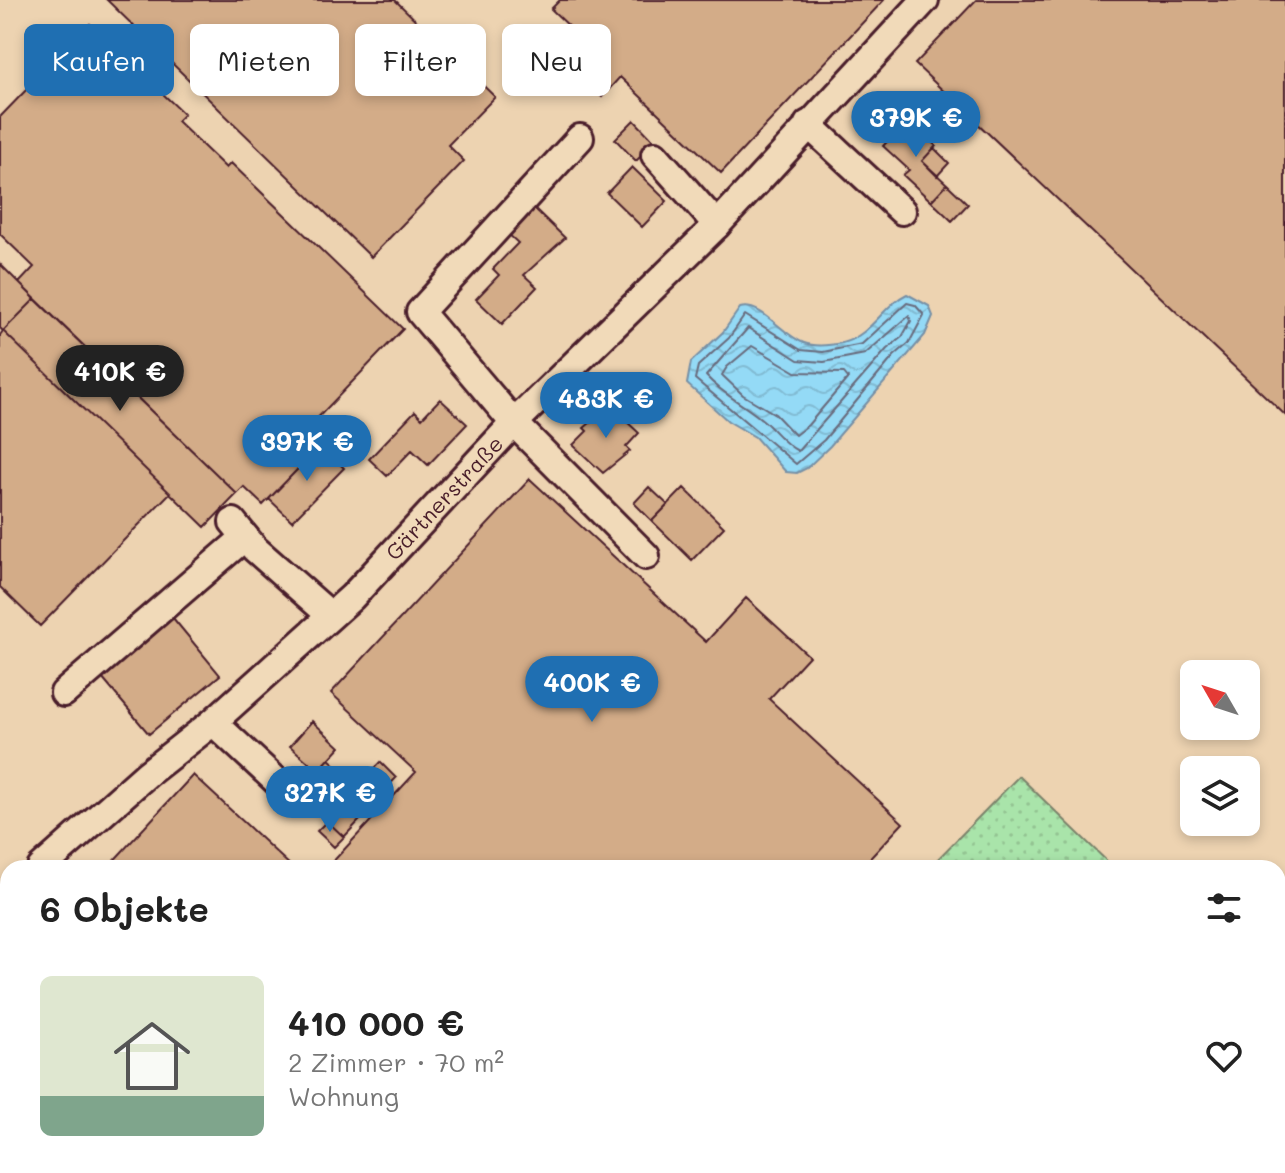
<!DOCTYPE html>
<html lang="de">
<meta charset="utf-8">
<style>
:root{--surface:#fff;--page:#f2f2f2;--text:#222;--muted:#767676;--line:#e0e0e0;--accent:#1f6fb2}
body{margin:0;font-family:Mali,sans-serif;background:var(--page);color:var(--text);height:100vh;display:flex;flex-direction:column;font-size:30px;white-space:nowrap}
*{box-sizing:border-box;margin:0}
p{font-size:26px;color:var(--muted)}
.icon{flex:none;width:44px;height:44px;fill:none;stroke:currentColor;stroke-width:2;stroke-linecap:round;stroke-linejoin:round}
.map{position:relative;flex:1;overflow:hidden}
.details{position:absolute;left:0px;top:860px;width:1286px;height:314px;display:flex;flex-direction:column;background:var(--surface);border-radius:24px 24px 0 0;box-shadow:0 4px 12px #0003}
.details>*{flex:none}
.top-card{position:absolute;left:24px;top:24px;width:800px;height:72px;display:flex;gap:16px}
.needle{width:52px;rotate:309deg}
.fabs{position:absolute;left:1180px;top:660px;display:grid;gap:16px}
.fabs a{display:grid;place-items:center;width:80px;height:80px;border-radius:12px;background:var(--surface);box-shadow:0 4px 12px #0003;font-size:40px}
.price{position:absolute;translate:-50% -68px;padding:0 18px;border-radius:28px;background:var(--accent);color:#fff;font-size:26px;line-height:52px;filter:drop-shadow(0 2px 4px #0008)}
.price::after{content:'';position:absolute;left:50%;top:48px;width:24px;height:18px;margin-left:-12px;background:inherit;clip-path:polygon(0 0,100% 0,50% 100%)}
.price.active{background:#222;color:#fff}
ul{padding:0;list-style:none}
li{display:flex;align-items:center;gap:24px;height:200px;padding:0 40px}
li+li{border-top:2px solid var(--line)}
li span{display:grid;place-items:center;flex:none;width:224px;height:160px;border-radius:12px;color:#555}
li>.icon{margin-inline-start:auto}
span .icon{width:96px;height:96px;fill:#fffc;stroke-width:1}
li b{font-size:34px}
h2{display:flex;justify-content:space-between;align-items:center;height:96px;padding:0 40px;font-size:34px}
.tag{padding:0 28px;border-radius:12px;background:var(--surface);box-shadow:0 4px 12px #0003;font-size:28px;line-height:72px}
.tag.active{background:var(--accent);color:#fff}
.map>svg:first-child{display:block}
</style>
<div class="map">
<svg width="1285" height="1173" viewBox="0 0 1285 1173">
<defs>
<pattern id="grass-dots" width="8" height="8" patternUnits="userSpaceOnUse" patternTransform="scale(2)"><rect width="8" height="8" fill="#a9e4aa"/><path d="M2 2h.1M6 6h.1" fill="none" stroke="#93c392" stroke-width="1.8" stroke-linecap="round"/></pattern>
<pattern id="water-waves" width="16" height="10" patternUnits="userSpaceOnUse" patternTransform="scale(2)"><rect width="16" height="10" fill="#94daf6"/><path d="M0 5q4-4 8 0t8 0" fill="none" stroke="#81bbd3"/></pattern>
</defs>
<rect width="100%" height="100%" fill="#edd3b1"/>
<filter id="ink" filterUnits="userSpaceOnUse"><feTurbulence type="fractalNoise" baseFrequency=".0125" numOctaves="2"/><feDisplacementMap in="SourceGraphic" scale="16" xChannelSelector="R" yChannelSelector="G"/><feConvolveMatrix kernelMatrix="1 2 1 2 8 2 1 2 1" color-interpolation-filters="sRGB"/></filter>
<g filter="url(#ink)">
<!-- grass -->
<path fill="url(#grass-dots)" stroke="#7a826a" stroke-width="2" d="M1019 776 1114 868H929Z
M639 1166H859L853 1173H632Z"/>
<!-- water -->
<path fill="url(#water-waves)" stroke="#768fa5" stroke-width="2" d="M907 294 929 306 933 316 925 335 830 446 807 468 797 473 786 472 755 437 728 421 687 384 691 362 723 332 740 308C762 302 783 336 804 343 815 347 832 345 842 343 871 336 882 306 907 294Z"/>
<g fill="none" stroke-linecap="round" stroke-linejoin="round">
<!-- shore -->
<path stroke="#686a7c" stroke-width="2" d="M907 303 915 305 924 315 909 343 894 356 824 440 796 464 695 379 698 366 729 338 745 315 801 350 823 352 862 344Z
M909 316 911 321 902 337 887 349 798 451C784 444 777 433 765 422 746 405 724 396 706 376L748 328 798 360 824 362 865 354Z
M752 346 796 372 844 373 848 378 808 425 795 435 775 414 743 395 722 375 727 367Z"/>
</g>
<!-- building -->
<path fill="#d3ac88" stroke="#4a1f2b" stroke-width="2" d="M107 0H395L495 97 448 145 464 161 371 257Z
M560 0H884L721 173 620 77 602 97 576 72 596 52 551 9Z
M976 0H1285V415L915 64Z
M90 24 184 114 177 121 226 168 231 163 403 329 306 430 321 445 263 505 244 487 237 494 19 283 34 267 0 234V117Z
M908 119 936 146 922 161 947 184 931 201 903 175 909 170 883 146Z
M634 120 655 142 636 161 615 139Z
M934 148 949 163 937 176 922 161Z
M632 167 667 201 642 227 607 193Z
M947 184 968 204 952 221 931 201Z
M533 207 565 238 524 275 537 287 502 324 476 299 499 275 493 269 518 243 507 233Z
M0 264 35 299 3 331 0 328Z
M35 299 237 494 205 527 3 331Z
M3 331 170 493 40 626 0 587V335Z
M440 399 467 424 428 465 412 450 387 476 369 459 415 411 422 418Z
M610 406 639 433 626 447 630 451 603 473 573 445 587 431 584 428Z
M321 445 344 468 292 521 269 499Z
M530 479 706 642 746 598 809 656 769 699 903 823 861 868H327L416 772 331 693Z
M649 487 668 505 652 521 634 503Z
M684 488 724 527 692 560 652 521Z
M173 618 220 675 149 734 102 678Z
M312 721 340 747 318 771 290 746Z
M329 759 354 781 337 800 313 777Z
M380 762 396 778 381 794 365 778Z
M193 775 293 868H107Z
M342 804 360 820 344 837 327 821Z
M327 821 344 837 334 847 317 831Z
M0 1037 8 1044V1132L0 1125Z
M234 1166H584L578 1173H241Z"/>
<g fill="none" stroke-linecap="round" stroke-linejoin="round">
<!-- minor casing -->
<g stroke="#4a1f2b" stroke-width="32">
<g id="minor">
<path d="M808 124 902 211"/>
<path d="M580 138 420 312 514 423 646 556"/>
<path d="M655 155 717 225"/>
<path d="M233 522 255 549 330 615"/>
<path d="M64 693 245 537"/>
<path d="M213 722 284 788"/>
<path id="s1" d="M41 868 147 774 213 722 352 597 514 423 717 225 925 0"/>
<path d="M0 905 8 898"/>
<path d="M0 978 8 986"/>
<path d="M0 1155 8 1151"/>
<path d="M20 1166 27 1173"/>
<path d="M184 1166 191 1173"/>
<path d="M124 1173 132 1166"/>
</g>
</g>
<!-- minor -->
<use href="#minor" stroke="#f1dab9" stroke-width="26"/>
</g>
</g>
<g text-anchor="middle" stroke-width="6" stroke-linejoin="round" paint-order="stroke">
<!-- street labels -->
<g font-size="22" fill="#4a1f2b" stroke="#f1dab9">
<text dy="8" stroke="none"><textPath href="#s1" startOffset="548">Gärtnerstraße</textPath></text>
</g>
</g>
</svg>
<div class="fabs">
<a><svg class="needle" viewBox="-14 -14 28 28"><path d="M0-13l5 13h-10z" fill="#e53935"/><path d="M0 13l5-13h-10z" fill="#767676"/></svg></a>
<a><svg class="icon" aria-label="layers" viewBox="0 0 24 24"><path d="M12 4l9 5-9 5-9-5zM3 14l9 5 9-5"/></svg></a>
</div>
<b class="price" style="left:916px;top:159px">379K €</b>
<b class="price active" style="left:120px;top:413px">410K €</b>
<b class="price" style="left:606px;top:440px">483K €</b>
<b class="price" style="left:307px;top:483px">397K €</b>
<b class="price" style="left:592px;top:724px">400K €</b>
<b class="price" style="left:330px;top:834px">327K €</b>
<div class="top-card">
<a class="tag active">Kaufen</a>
<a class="tag">Mieten</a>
<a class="tag">Filter</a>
<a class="tag">Neu</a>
</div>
<section class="details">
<h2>6 Objekte<svg class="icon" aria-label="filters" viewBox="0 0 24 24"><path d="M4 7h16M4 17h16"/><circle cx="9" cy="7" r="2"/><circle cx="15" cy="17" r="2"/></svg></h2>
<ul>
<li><span style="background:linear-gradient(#dfe7d0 75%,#7fa58c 0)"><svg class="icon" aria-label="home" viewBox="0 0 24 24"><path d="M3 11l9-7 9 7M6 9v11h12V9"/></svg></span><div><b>410 000 €</b><p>2 Zimmer · 70 m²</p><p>Wohnung</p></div><svg class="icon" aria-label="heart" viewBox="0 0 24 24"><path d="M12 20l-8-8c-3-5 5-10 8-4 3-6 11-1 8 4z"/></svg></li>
</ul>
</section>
</div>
